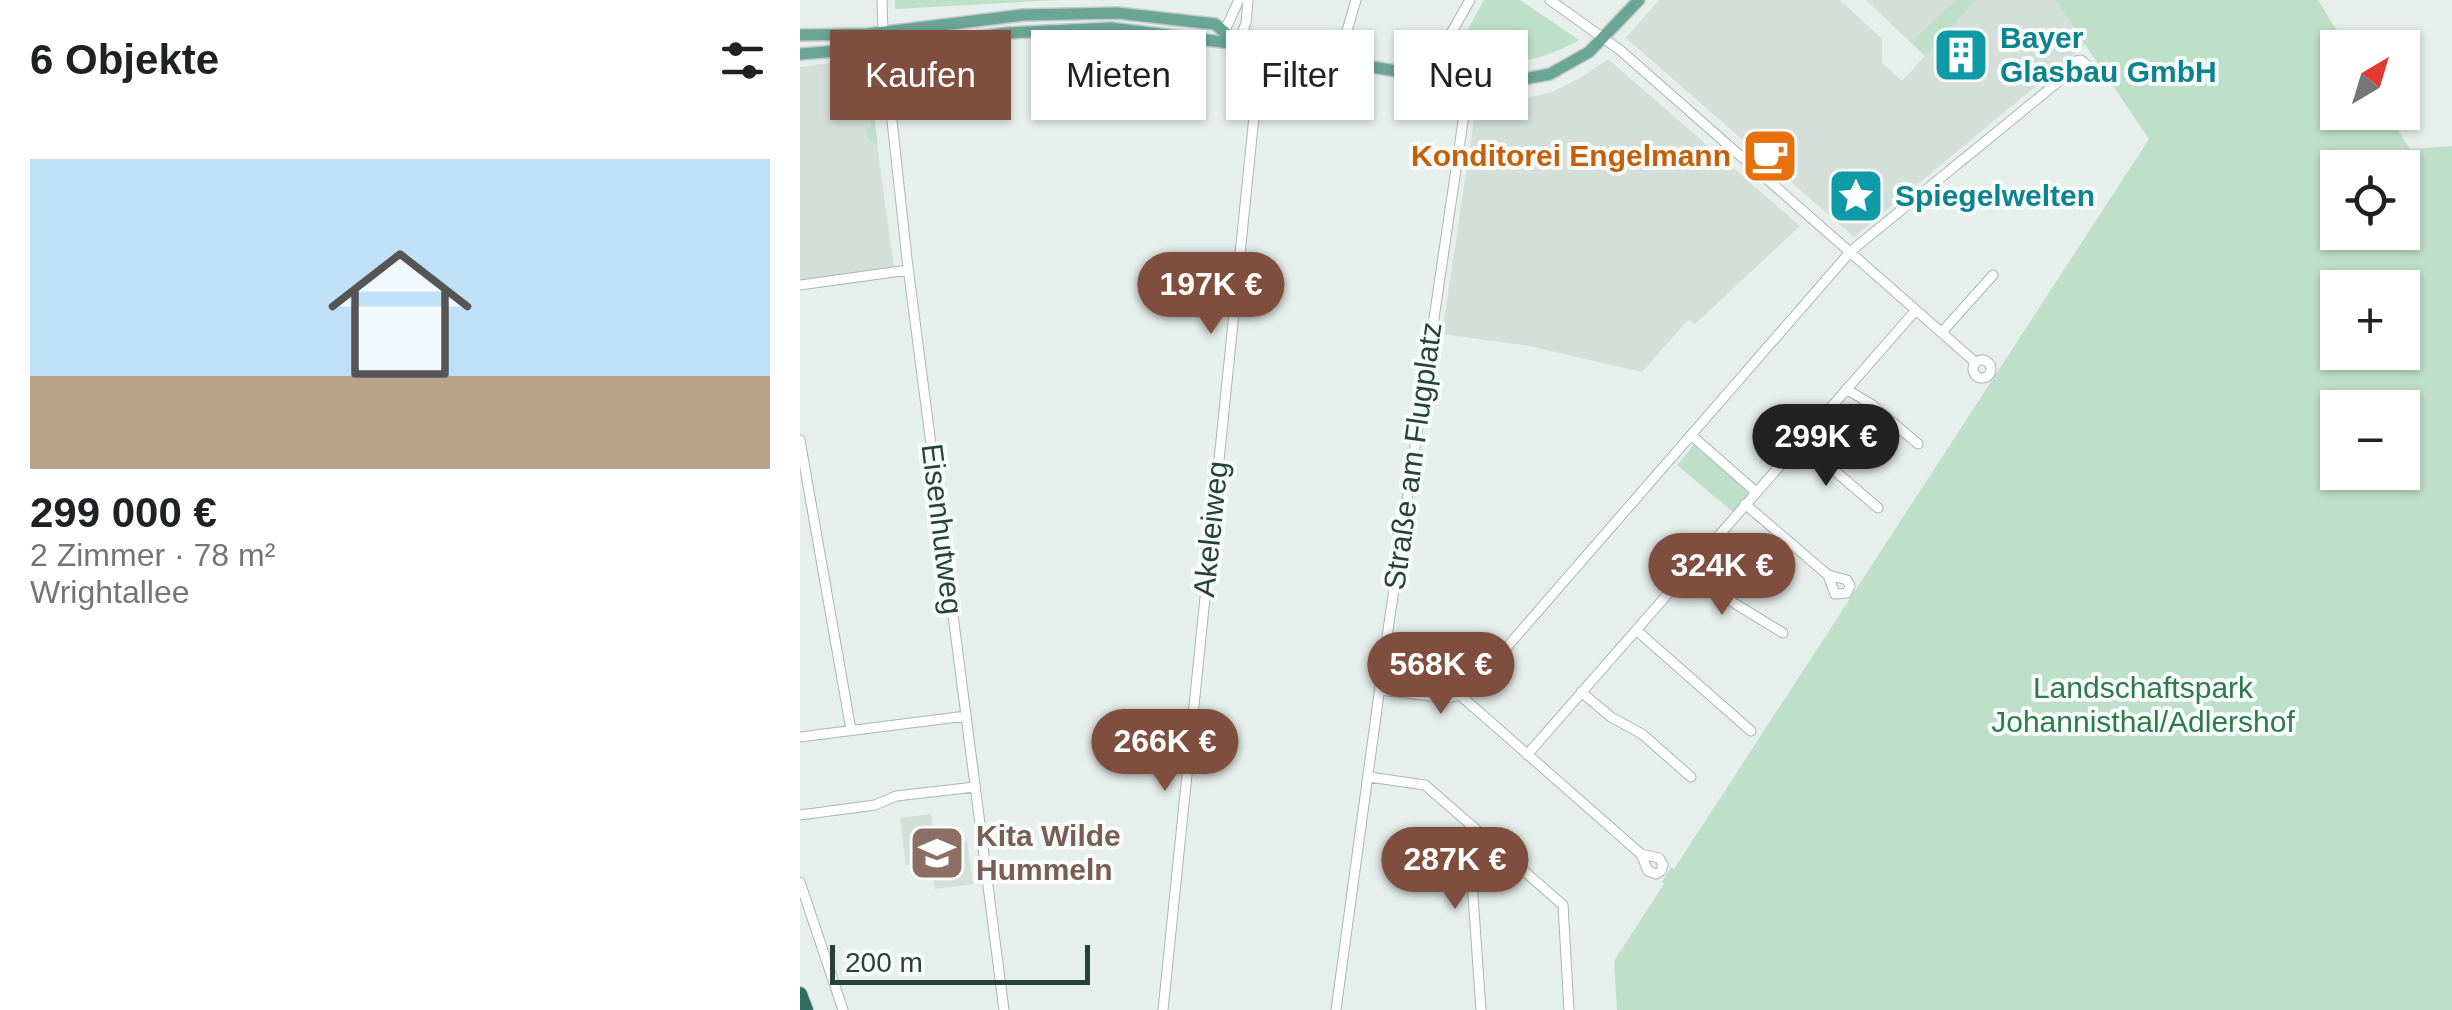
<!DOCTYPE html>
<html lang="de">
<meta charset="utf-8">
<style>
:root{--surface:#fff;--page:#f6f6f6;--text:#202124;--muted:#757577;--line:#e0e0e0;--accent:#7f4e3f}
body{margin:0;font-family:Arial,sans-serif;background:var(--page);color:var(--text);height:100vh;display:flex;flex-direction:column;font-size:38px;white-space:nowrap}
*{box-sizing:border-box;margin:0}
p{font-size:32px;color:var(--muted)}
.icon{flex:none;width:55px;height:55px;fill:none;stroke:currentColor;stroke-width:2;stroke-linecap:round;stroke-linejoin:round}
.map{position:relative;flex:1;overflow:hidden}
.details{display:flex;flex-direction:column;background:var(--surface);width:800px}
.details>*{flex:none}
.banner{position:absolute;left:30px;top:30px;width:950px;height:90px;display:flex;gap:20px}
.needle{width:65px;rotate:38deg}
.fabs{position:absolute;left:1520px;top:30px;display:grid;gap:20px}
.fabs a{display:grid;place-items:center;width:100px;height:100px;border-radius:0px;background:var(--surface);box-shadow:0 2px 8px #0004;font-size:50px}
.scale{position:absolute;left:30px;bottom:25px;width:260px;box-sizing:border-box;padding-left:10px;border:5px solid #24423a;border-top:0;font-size:28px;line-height:35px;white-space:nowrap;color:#24423a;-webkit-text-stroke:8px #f7fbf9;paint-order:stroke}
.price{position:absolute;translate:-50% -85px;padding:0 22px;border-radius:35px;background:var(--accent);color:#fff;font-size:32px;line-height:65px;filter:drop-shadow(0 2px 5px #0008)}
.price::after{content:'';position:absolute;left:50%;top:60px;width:30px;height:22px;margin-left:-15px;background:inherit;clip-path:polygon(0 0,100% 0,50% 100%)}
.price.current{background:#222;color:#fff}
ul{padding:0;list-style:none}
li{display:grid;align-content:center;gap:20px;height:530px;padding:0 30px}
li+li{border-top:2px solid var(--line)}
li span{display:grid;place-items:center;height:310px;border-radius:0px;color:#555}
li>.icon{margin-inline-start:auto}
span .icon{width:180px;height:180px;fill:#fffc;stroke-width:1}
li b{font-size:42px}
h2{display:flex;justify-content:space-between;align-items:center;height:120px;padding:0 30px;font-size:42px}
.chip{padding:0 35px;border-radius:0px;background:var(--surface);box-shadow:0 2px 8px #0004;font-size:35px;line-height:90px}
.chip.current{background:var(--accent);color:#fff}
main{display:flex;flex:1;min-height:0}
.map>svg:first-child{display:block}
</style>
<main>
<section class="details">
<h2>6 Objekte<svg class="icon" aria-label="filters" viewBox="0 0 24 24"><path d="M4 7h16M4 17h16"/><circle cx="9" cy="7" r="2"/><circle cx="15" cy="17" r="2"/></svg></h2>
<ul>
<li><span style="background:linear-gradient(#bfe0f5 70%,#b9a48a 0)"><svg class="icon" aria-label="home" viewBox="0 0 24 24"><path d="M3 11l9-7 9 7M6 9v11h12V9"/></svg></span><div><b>299 000 €</b><p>2 Zimmer · 78 m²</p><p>Wrightallee</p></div></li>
</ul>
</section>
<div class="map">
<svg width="1652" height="1010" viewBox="0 0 1652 1010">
<rect width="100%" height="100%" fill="#e6efeb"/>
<!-- built -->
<path fill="#d4dfda" d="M859 0H1040L1082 39V63L1102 81 1125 56 1066 0H1255L1285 45 1054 237 826 38Z
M65 58 94 268 0 280V67Z
M808 59 1000 226 895 324 888 320 842 372 729 346 642 334 677 99 727 98 752 92 780 78Z
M131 814 135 845 167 841 173 884 135 889 131 862 106 865 100 818Z"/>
<!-- green -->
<path fill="#bfe0c8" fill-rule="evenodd" d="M95 0H259L95 9Z
M684 0H720L779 40C732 66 700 66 648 65Z
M1156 0H1176L1125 56 1111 42Z
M1255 0H1518L1547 47 1538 48V112L1587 113 1610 149 1652 146V1010H817L814 961 864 884 862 882 871 867 874 869 1349 139ZM1538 168H1602V232H1538ZM1538 288H1602V352H1538ZM1538 408H1602V472H1538Z
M65 58 67 60 78 146 68 138 66 129 72 127 64 106 69 105 67 87H61L55 79 45 76 43 62Z
M894 445 950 493 934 513 877 465Z"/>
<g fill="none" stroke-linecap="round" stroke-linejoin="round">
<!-- minor casing -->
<g stroke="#a8b8b2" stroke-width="11">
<path id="minor" d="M82 0 83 31
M750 0 820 50 1175 362
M424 32 439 0
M438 44 446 23 448 0
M84 47 107 259 204 1010
M538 61 556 0
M631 77 633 65 670 0
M0 285 108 270
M1142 332 1193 275
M1173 369a9 9 0 1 1 18 0a9 9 0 1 1-18 0Z
M1046 389 1071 404 1118 444
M891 435 956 492
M0 440 51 730
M1000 441 1078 508
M945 504 1028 575 1047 580 1050 586 1047 593 1035 594 1028 575
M890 568 921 595 983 633
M836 630 951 731
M580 690 648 698 667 693 1051 251 1269 73 1271 62 1281 60 1287 65V72L1282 78H1275L1269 73
M781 692 811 717 842 734 891 777
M661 696 841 854 859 858 863 865 861 871 856 874 848 871 841 854
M0 737 166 716
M727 755 1116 310
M569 777 625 785 763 905 769 1010
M0 815 75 805 96 796 175 787
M677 830 669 839 681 1010
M0 882 43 1010
M363 1010 461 48
M536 1010 584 657 669 81"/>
</g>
<!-- major casing -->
<g stroke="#c2cac8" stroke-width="14">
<path id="major" d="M0 35 68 34 223 15 317 13 415 24 437 43
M0 54 123 44 208 33 311 28 438 44 631 77 703 83 750 74 789 52 839 0"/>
</g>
<!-- highway casing -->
<g stroke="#c2cac8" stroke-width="16">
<path id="highway" d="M0 994 6 1010"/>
</g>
<!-- minor -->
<use href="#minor" stroke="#fff" stroke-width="9"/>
<!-- major -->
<use href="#major" stroke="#6aa596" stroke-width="11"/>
<!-- highway -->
<use href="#highway" stroke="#2f6f62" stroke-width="14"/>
</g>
<!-- icons -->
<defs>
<g id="building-square" transform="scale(2.875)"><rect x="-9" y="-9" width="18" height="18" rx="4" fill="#0f9aa8" stroke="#f7fbf9"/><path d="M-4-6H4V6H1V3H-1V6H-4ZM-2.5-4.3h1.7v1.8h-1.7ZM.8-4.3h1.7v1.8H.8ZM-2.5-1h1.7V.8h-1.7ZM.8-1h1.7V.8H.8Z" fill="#fff"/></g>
<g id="cafe-square" transform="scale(2.875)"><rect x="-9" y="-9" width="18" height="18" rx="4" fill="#e8710a" stroke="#f7fbf9"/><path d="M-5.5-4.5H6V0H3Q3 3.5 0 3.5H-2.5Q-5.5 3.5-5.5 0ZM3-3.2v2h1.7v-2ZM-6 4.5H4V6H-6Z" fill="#fff"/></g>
<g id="sight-square" transform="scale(2.875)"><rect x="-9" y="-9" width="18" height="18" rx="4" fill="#0f9aa8" stroke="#f7fbf9"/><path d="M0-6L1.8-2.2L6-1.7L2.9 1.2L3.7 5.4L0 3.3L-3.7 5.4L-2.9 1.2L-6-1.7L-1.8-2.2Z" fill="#fff"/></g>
<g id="school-square" transform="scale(2.875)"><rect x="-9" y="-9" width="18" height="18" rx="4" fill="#8d6e63" stroke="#f7fbf9"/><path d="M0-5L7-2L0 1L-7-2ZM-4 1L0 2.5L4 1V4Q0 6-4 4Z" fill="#fff"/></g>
</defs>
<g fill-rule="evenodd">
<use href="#building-square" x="1161" y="55"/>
<use href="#cafe-square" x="970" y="156"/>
<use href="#sight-square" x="1056" y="196"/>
<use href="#school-square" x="137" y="853"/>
</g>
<g text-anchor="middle" stroke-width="8" stroke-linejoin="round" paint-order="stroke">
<!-- culture labels -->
<g font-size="30" font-weight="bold" fill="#0d838f" stroke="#f7fbf9" text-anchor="start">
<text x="1200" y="48">Bayer<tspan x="1200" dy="34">Glasbau GmbH</tspan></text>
<text x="1095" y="206">Spiegelwelten</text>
</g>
<!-- food labels -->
<g font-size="30" font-weight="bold" fill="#c56008" stroke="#f7fbf9" text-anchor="end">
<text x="931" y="166">Konditorei Engelmann</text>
</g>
<!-- street labels -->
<g font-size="30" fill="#24423a" stroke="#f7fbf9">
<text transform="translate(613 456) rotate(-82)" y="10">Straße am Flugplatz</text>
<text transform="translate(142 529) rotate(83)" y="10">Eisenhutweg</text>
<text transform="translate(411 529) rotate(-84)" y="10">Akeleiweg</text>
</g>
<!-- park labels -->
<g font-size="30" fill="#2d7a4b" stroke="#f7fbf9">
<text x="1343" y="698">Landschaftspark<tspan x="1343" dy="34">Johannisthal/Adlershof</tspan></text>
</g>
<!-- education labels -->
<g font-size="30" font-weight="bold" fill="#785e54" stroke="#f7fbf9" text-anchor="start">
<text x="176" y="846">Kita Wilde<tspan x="176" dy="34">Hummeln</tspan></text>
</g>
</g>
</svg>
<div class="fabs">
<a><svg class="needle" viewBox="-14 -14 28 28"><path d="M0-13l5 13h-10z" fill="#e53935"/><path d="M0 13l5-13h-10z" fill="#757577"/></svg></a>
<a><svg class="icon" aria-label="locate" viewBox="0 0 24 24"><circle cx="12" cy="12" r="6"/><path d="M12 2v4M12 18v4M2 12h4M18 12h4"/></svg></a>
<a>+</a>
<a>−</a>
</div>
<div class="scale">200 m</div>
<b class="price" style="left:411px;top:337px">197K €</b>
<b class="price current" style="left:1026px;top:489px">299K €</b>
<b class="price" style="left:922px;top:618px">324K €</b>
<b class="price" style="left:641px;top:717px">568K €</b>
<b class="price" style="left:365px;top:794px">266K €</b>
<b class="price" style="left:655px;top:912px">287K €</b>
<div class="banner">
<a class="chip current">Kaufen</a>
<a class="chip">Mieten</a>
<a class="chip">Filter</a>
<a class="chip">Neu</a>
</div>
</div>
</main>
